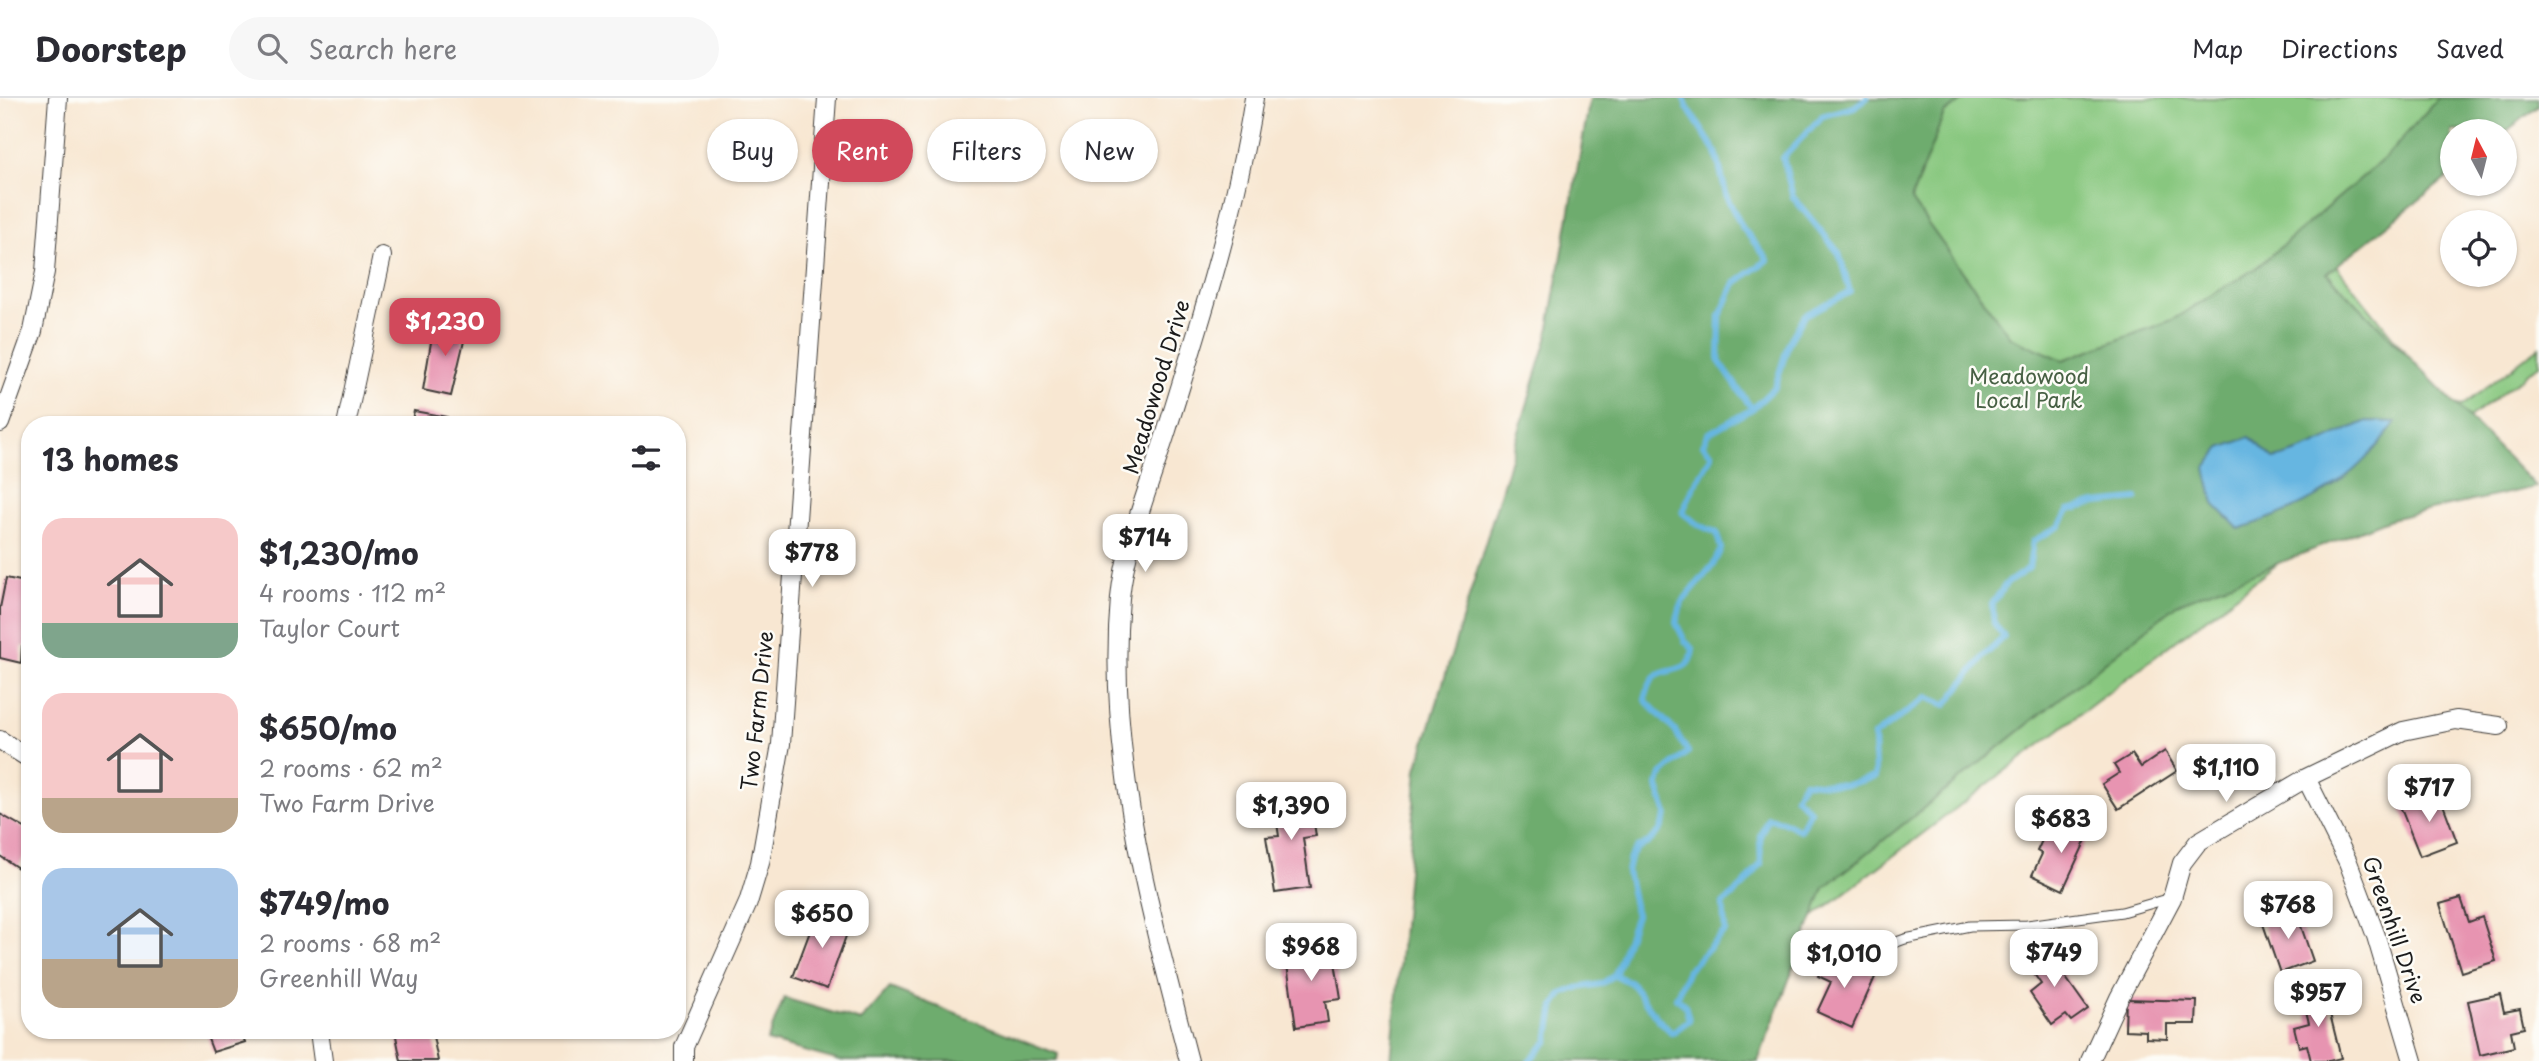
<!DOCTYPE html>
<meta charset="utf-8">
<style>
:root{--surface:#fff;--page:#f7f7f7;--text:#2b2b33;--muted:#7c7c81;--line:#e1e1e2;--accent:#d1495b}
body{margin:0;font-family:"Playpen Sans",sans-serif;background:var(--page);color:var(--text);height:100vh;display:flex;flex-direction:column;font-size:26px;white-space:nowrap}
*{box-sizing:border-box;margin:0}
p{font-size:23px;color:var(--muted)}
.icon{flex:none;width:38px;height:38px;fill:none;stroke:currentColor;stroke-width:2;stroke-linecap:round;stroke-linejoin:round}
.map{position:relative;flex:1;overflow:hidden}
.details{position:absolute;left:21px;top:318px;width:665px;height:623px;display:flex;flex-direction:column;background:var(--surface);border-radius:28px;box-shadow:0 2px 5px #0004}
.details>*{flex:none}
.banner{position:absolute;left:707px;top:21px;width:665px;height:63px;display:flex;gap:14px}
.needle{width:46px;rotate:353deg}
.fabs{position:absolute;left:2440px;top:21px;display:grid;gap:14px}
.fabs a{display:grid;place-items:center;width:77px;height:77px;border-radius:50%;background:var(--surface);box-shadow:0 2px 5px #0004;font-size:35px}
.price{position:absolute;translate:-50% -60px;padding:0 16px;border-radius:14px;background:#fff;color:#222;font-size:23px;line-height:46px;filter:drop-shadow(0 2px 4px #0008)}
.price::after{content:'';position:absolute;left:50%;top:42px;width:21px;height:16px;margin-left:-10px;background:inherit;clip-path:polygon(0 0,100% 0,50% 100%)}
.price.on{background:var(--accent);color:#fff}
ul{padding:0;list-style:none}
li{display:flex;align-items:center;gap:21px;height:175px;padding:0 21px}
li span{display:grid;place-items:center;flex:none;width:196px;height:140px;border-radius:21px;color:#555}
li>.icon{margin-inline-start:auto}
span .icon{width:84px;height:84px;fill:#fffc;stroke-width:1}
li b{font-size:30px}
h2{display:flex;justify-content:space-between;align-items:center;height:84px;padding:0 21px;font-size:30px}
.chip{padding:0 24px;border-radius:32px;background:var(--surface);box-shadow:0 2px 5px #0004;font-size:24px;line-height:63px}
.chip.on{background:var(--accent);color:#fff}
header{display:flex;align-items:center;gap:42px;box-sizing:border-box;height:98px;padding:0 35px;background:var(--surface);border-bottom:2px solid var(--line)}
header strong{font-size:33px}
nav{display:flex;gap:38px;margin-inline-start:auto;font-size:24px}
.search{width:490px;height:63px;background:var(--page);display:flex;align-items:center;gap:18px;box-sizing:border-box;padding:0 24px;border-radius:38px;color:var(--muted);font-size:26px}
.map>svg:first-child{display:block}
</style>
<header>
<strong>Doorstep</strong>
<div class="search"><svg class="icon" aria-label="search" viewBox="0 0 24 24"><circle cx="10" cy="10" r="6"/><path d="M15 15l6 6"/></svg>Search here</div>
<nav><a>Map</a><a>Directions</a><a>Saved</a></nav>
</header>
<div class="map">
<svg width="2539" height="963" viewBox="0 0 2539 963">
<rect width="100%" height="100%" fill="#fdfcf7"/>
<filter id="ink" filterUnits="userSpaceOnUse"><feTurbulence type="fractalNoise" baseFrequency=".0143" numOctaves="2"/><feDisplacementMap in="SourceGraphic" scale="14" xChannelSelector="R" yChannelSelector="G"/><feConvolveMatrix kernelMatrix="1 2 1 2 8 2 1 2 1" color-interpolation-filters="sRGB"/></filter>
<filter id="wash" filterUnits="userSpaceOnUse"><feTurbulence type="fractalNoise" baseFrequency=".00686" numOctaves="4" result="noise"/><feDisplacementMap in="SourceGraphic" scale="28" xChannelSelector="R" yChannelSelector="G"/><feGaussianBlur stdDeviation="1.57" result="paint"/><feColorMatrix in="noise" values="0 0 0 0 0 0 0 0 0 0 0 0 0 0 0 0 0 1.4 0 .05"/><feComposite in="paint" operator="in"/></filter>
<g filter="url(#wash)">
<rect width="100%" height="100%" fill="#f8e7d2"/>
<!-- green -->
<path fill="#88c77f" stroke="#52724e" stroke-width="2" d="M1773 0H2522L2452 33 2318 145 2444 303 2462 308 2539 249V267L1692 911 1627 963Z"/>
<!-- forest -->
<path fill="#6eac6e" stroke="#456445" stroke-width="2" d="M1590 0H1966L1944 16 1911 102 2010 239 2063 262 2172 222 2256 170 2387 58 2438 0H2539V8L2504 35V33H2452V76L2327 175 2536 389 2390 421 2179 505 1824 790 1758 963H1391L1417 671 1547 241Z
M890 890 1058 956 1057 963H840L767 943 784 900 861 923Z"/>
<!-- water -->
<path fill="#66b6e1" stroke="#41697e" stroke-width="2" d="M2367 323 2396 324C2382 343 2367 362 2348 377 2317 403 2277 419 2239 431L2214 406 2206 370 2221 350 2250 339 2274 361C2307 354 2336 336 2367 323Z"/>
<g fill="none" stroke-linecap="round" stroke-linejoin="round">
<!-- stream -->
<path stroke="#66b6e1" stroke-width="6" d="M1684 0 1687 9 1716 54 1727 100 1742 129 1768 162 1735 185 1720 218 1719 263 1752 311
M1615 877 1631 885 1658 921 1672 935 1689 922 1685 907 1676 900 1688 872 1725 833 1723 806 1744 787 1761 766 1760 738 1768 720 1782 723 1800 732 1810 713 1795 698 1804 684 1846 687 1875 679 1874 638 1927 599 1946 607 1984 558 2004 539 1994 525 1992 506 2006 486 2029 470 2033 443 2060 428 2069 412 2096 405 2137 401
M1529 963 1548 943 1554 909 1562 896 1577 890 1601 886 1615 877 1636 817 1627 774 1630 760 1637 750 1648 745 1660 733 1667 716 1657 687 1663 675 1688 654 1675 633 1645 602C1647 594 1649 585 1654 580 1668 567 1690 579 1693 551L1685 543 1676 525 1682 504 1713 467 1721 451 1717 435 1699 427 1683 415C1688 394 1703 376 1712 356L1703 347 1707 336 1752 311 1775 289 1789 244 1805 217 1850 194 1839 155 1793 99 1783 60 1822 18 1854 9 1867 0"/>
</g>
<g id="blocks">
<!-- building -->
<path fill="#e794b1" d="M442 220 465 224 462 243H464L451 298 423 292 432 238 438 237Z
M414 313 447 319 445 327H411Z
M6 480 30 485V549L22 548 21 565 0 560V510Z
M2165 653 2177 673 2118 711 2102 686 2119 675 2114 667 2132 656 2141 669Z
M2438 693 2457 744 2420 758 2400 708Z
M1309 694 1316 738 1303 740 1310 790 1275 795 1266 739 1279 738 1273 699Z
M0 716 30 733V748L18 770 0 758Z
M2073 720 2092 729 2063 792 2032 777 2042 756 2037 753 2045 736 2062 744Z
M2461 800 2469 824 2482 819 2496 863 2461 874 2440 806Z
M2295 811 2313 863 2280 875 2262 823Z
M818 812 851 824 827 891 793 879Z
M1315 842 1318 861 1334 858 1341 901 1325 903 1328 924 1296 929 1284 846Z
M2044 849 2088 911 2071 923 2066 917 2052 927 2030 895 2041 886 2025 863Z
M1828 856 1876 877 1852 930 1817 914 1831 884 1818 878Z
M2324 892 2341 960 2329 963H2311L2307 947 2299 949 2294 929 2309 925 2302 897Z
M2500 896 2504 914 2520 911 2524 930 2511 933 2514 949 2480 957 2468 903Z
M2126 901 2197 903 2196 926H2167V941L2146 940V933L2125 932Z
M205 933H241L245 944 213 954Z
M395 933H432L438 963H401Z"/>
</g>
</g>
<g filter="url(#ink)">
<use href="#blocks" fill-opacity="0" stroke="#3d3a37" stroke-width="2"/>
<g fill="none" stroke-linecap="round" stroke-linejoin="round">
<!-- service casing -->
<g stroke="#3d3a37" stroke-width="11">
<path id="service" d="M1858 858 1905 841 1970 828 2027 827 2122 814 2170 800"/>
</g>
<!-- minor casing -->
<g stroke="#3d3a37" stroke-width="20">
<path id="minor" d="M0 325 33 233 45 174 58 0
M346 327 382 158
M0 642 30 661
M2306 680 2348 764 2376 838 2413 963
M319 933 323 963
M684 963V949L748 805 760 765 781 646 827 0
M1189 963C1150 813 1106 657 1120 500 1125 447 1151 383 1167 332 1201 222 1236 114 1254 0
M2090 963 2119 900 2172 800 2182 765 2198 744 2306 680 2403 633 2456 622 2499 628"/>
</g>
<!-- service -->
<use href="#service" stroke="#fff" stroke-width="9"/>
<!-- minor -->
<use href="#minor" stroke="#fff" stroke-width="18"/>
</g>
</g>
<g text-anchor="middle" stroke-width="5" stroke-linejoin="round" paint-order="stroke">
<!-- park labels -->
<g font-size="21" fill="#476044" stroke="#fdfcf7">
<text x="2029" y="286">Meadowood<tspan x="2029" dy="24">Local Park</tspan></text>
</g>
<!-- street labels -->
<g font-size="21" fill="#1c1c1c" stroke="#fdfcf7">
<text transform="translate(1157 289) rotate(-73)" y="7">Meadowood Drive</text>
<text transform="translate(758 613) rotate(-84)" y="7">Two Farm Drive</text>
<text transform="translate(2394 832) rotate(71)" y="7">Greenhill Drive</text>
</g>
</g>
</svg>
<div class="fabs">
<a><svg class="needle" viewBox="-14 -14 28 28"><path d="M0-13l5 13h-10z" fill="#e53935"/><path d="M0 13l5-13h-10z" fill="#7c7c81"/></svg></a>
<a><svg class="icon" aria-label="locate" viewBox="0 0 24 24"><circle cx="12" cy="12" r="6"/><path d="M12 2v4M12 18v4M2 12h4M18 12h4"/></svg></a>
</div>
<b class="price on" style="left:445px;top:260px">$1,230</b>
<b class="price" style="left:1145px;top:476px">$714</b>
<b class="price" style="left:812px;top:491px">$778</b>
<b class="price" style="left:2226px;top:706px">$1,110</b>
<b class="price" style="left:2429px;top:726px">$717</b>
<b class="price" style="left:1291px;top:744px">$1,390</b>
<b class="price" style="left:2061px;top:757px">$683</b>
<b class="price" style="left:2288px;top:843px">$768</b>
<b class="price" style="left:822px;top:852px">$650</b>
<b class="price" style="left:1311px;top:885px">$968</b>
<b class="price" style="left:2054px;top:891px">$749</b>
<b class="price" style="left:1844px;top:892px">$1,010</b>
<b class="price" style="left:2318px;top:931px">$957</b>
<div class="banner">
<a class="chip">Buy</a>
<a class="chip on">Rent</a>
<a class="chip">Filters</a>
<a class="chip">New</a>
</div>
<section class="details">
<h2>13 homes<svg class="icon" aria-label="filters" viewBox="0 0 24 24"><path d="M4 7h16M4 17h16"/><circle cx="9" cy="7" r="2"/><circle cx="15" cy="17" r="2"/></svg></h2>
<ul>
<li><span style="background:linear-gradient(#f6c9c9 75%,#7fa58c 0)"><svg class="icon" aria-label="home" viewBox="0 0 24 24"><path d="M3 11l9-7 9 7M6 9v11h12V9"/></svg></span><div><b>$1,230/mo</b><p>4 rooms · 112 m²</p><p>Taylor Court</p></div></li>
<li><span style="background:linear-gradient(#f6c9c9 75%,#b9a48a 0)"><svg class="icon" aria-label="home" viewBox="0 0 24 24"><path d="M3 11l9-7 9 7M6 9v11h12V9"/></svg></span><div><b>$650/mo</b><p>2 rooms · 62 m²</p><p>Two Farm Drive</p></div></li>
<li><span style="background:linear-gradient(#a9c7e8 65%,#b9a48a 0)"><svg class="icon" aria-label="home" viewBox="0 0 24 24"><path d="M3 11l9-7 9 7M6 9v11h12V9"/></svg></span><div><b>$749/mo</b><p>2 rooms · 68 m²</p><p>Greenhill Way</p></div></li>
</ul>
</section>
</div>
